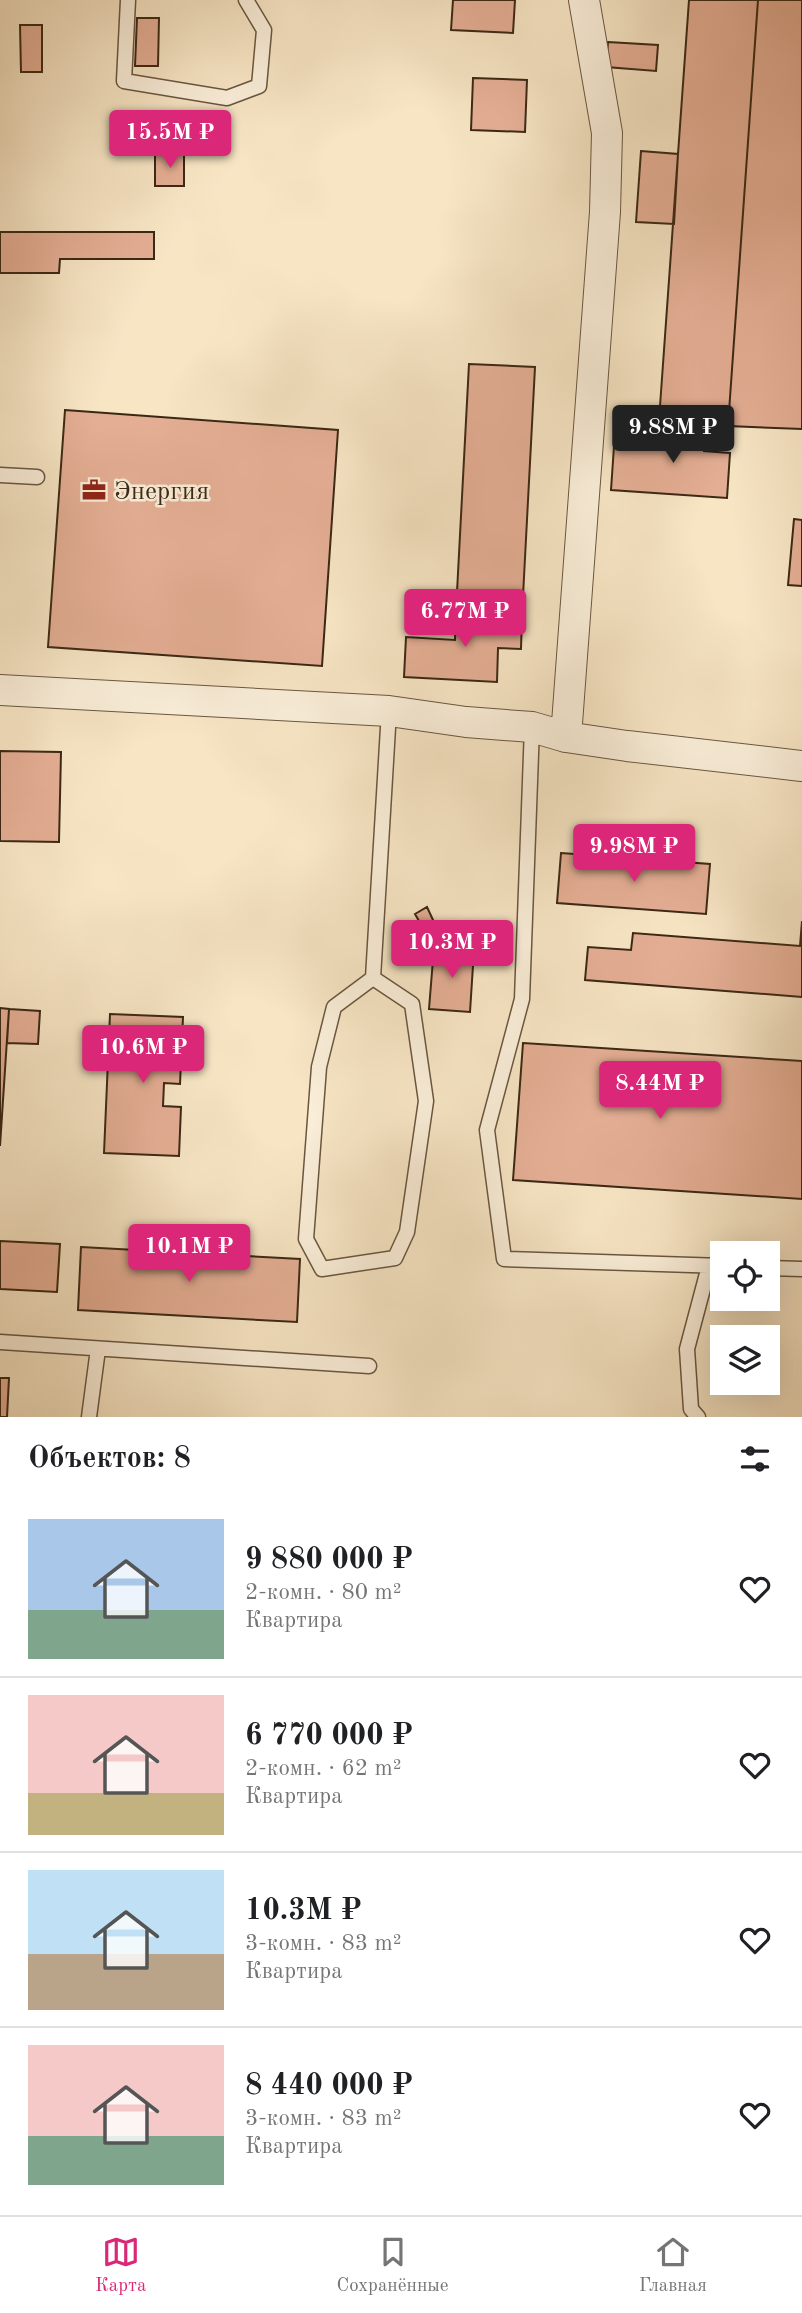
<!DOCTYPE html>
<html lang="ru">
<meta charset="utf-8">
<style>
:root{--surface:#fff;--page:#f2f2f2;--text:#202124;--muted:#757577;--line:#e0e0e0;--accent:#db2777}
body{margin:0;font-family:"Old Standard TT",serif;background:var(--page);color:var(--text);height:100vh;display:flex;flex-direction:column;font-size:26px;white-space:nowrap}
*{box-sizing:border-box;margin:0}
p{font-size:23px;color:var(--muted)}
.icon{flex:none;width:38px;height:38px;fill:none;stroke:currentColor;stroke-width:2;stroke-linecap:round;stroke-linejoin:round}
.map{position:relative;height:1417px;overflow:hidden}
.details{display:flex;flex-direction:column;background:var(--surface);flex:1}
.details>*{flex:none}
.controls{position:absolute;left:710px;top:1241px;display:grid;gap:14px}
.controls a{display:grid;place-items:center;width:70px;height:70px;border-radius:0px;background:var(--surface);box-shadow:0 7px 28px #0002;font-size:35px}
.price{position:absolute;translate:-50% -60px;padding:0 16px;border-radius:7px;background:var(--accent);color:#fff;font-size:23px;line-height:46px;filter:drop-shadow(0 2px 4px #0008)}
.price::after{content:'';position:absolute;left:50%;top:42px;width:21px;height:16px;margin-left:-10px;background:inherit;clip-path:polygon(0 0,100% 0,50% 100%)}
.price.active{background:#222;color:#fff}
ul{padding:0;list-style:none}
li{display:flex;align-items:center;gap:21px;height:175px;padding:0 28px}
li+li{border-top:2px solid var(--line)}
li span{display:grid;place-items:center;flex:none;width:196px;height:140px;border-radius:0px;color:#555}
li>.icon{margin-inline-start:auto}
span .icon{width:84px;height:84px;fill:#fffc;stroke-width:1}
li b{font-size:30px}
h2{display:flex;justify-content:space-between;align-items:center;height:84px;padding:0 28px;font-size:30px}
.menu{display:flex;justify-content:space-around;align-items:center;height:98px;border-top:2px solid var(--line);background:var(--surface);font-size:19px;color:var(--muted)}
.menu a{display:grid;justify-items:center;gap:4px}
.menu .active{color:var(--accent)}
.map>svg:first-child{display:block}
</style>
<div class="map">
<svg width="802" height="1417" viewBox="0 0 802 1417">
<rect width="100%" height="100%" fill="#f7e5c4"/>
<filter id="stains"><feTurbulence type="fractalNoise" baseFrequency=".00286" numOctaves="4"/><feColorMatrix values="0 0 0 0 .2 0 0 0 0 .09 0 0 0 0 .02 0 0 0 .5 -.17"/></filter>
<radialGradient id="worn" r=".72"><stop offset=".6" stop-color="#630" stop-opacity="0"/><stop offset="1" stop-color="#630" stop-opacity=".3"/></radialGradient>
<!-- building -->
<path fill="#e4ae94" stroke="#3b2814" stroke-width="2" d="M453 0H515L513 33 451 30Z
M689 0H758L728 426 659 420Z
M758 0H802V429L728 426Z
M137 18H159L158 66H135Z
M20 25H42V72H21Z
M608 42 658 45 656 71 606 67Z
M473 78 527 80 525 132 471 130Z
M641 151 678 154 674 224 636 222Z
M184 154V186H155V155Z
M0 232H154V259H60L59 273H0Z
M469 364 535 367 522 615 456 611Z
M65 410 338 430 322 666 48 647Z
M662 421 706 424 704 451 730 453 727 498 611 490 614 446 660 449Z
M794 519 802 520V586L788 585Z
M456 611 522 615 521 649 498 648 497 682 404 677 406 637 455 640Z
M0 751 61 752 59 842 0 841Z
M561 853 710 864 706 914 557 903Z
M427 907 446 948 434 947 415 914Z
M802 921V997L585 980 588 947 631 950 633 933 800 946Z
M434 947 474 950 470 1012 429 1009Z
M0 1008 9 1009 0 1146Z
M9 1009 40 1011 38 1044 7 1043Z
M110 1014 183 1017 180 1084 164 1083 163 1106 181 1107 179 1156 104 1153Z
M523 1043 802 1061V1199L513 1180Z
M0 1241 60 1244 57 1292 0 1289Z
M81 1247 300 1259 297 1322 78 1310Z
M0 1378H9L7 1417H0Z"/>
<g fill="none" stroke-linecap="round" stroke-linejoin="round">
<!-- service casing -->
<g stroke="#6a5740" stroke-width="17">
<path id="service" d="M128 0 124 81 227 98 259 86 264 30 246 0
M0 475 37 477
M532 727 522 999 487 1130 504 1259 723 1266
M373 978 412 1004 426 1101 407 1232 395 1258 322 1269 306 1239 319 1067 334 1007 373 978 389 711
M768 1268 802 1269
M0 1342 369 1366
M89 1417 98 1349
M698 1417 691 1409 687 1349 709 1266"/>
</g>
<!-- minor casing -->
<g stroke="#6a5740" stroke-width="32">
<path id="minor" d="M0 690 389 711 466 722 532 727 566 737 627 746 802 766
M566 737 605 212 607 133 584 0"/>
</g>
<!-- service -->
<use href="#service" stroke="#faeed9" stroke-width="14"/>
<!-- minor -->
<use href="#minor" stroke="#faeed9" stroke-width="30"/>
</g>
<!-- icons -->
<defs>
<g id="office-bare" transform="scale(1.89)"><path d="M-6-3h4V-5.5h4V-3h4V5H-6ZM-1-4.5V-3h2v-1.5ZM-6 0V1H6V0Z" fill="#8f2418" stroke="#faeed9" stroke-width="2.5" paint-order="stroke"/></g>
</defs>
<g fill-rule="evenodd">
<use href="#office-bare" x="94" y="490"/>
</g>
<g text-anchor="middle" stroke-width="5" stroke-linejoin="round" paint-order="stroke">
<!-- poi labels -->
<g font-size="26" fill="#3b2814" stroke="#faeed9" text-anchor="start">
<text x="114" y="499">Энергия</text>
</g>
</g>
<rect width="100%" height="100%" filter="url(#stains)"/>
<rect width="100%" height="100%" fill="url(#worn)"/>
</svg>
<div class="controls">
<a><svg class="icon" aria-label="locate" viewBox="0 0 24 24"><circle cx="12" cy="12" r="6"/><path d="M12 2v4M12 18v4M2 12h4M18 12h4"/></svg></a>
<a><svg class="icon" aria-label="layers" viewBox="0 0 24 24"><path d="M12 4l9 5-9 5-9-5zM3 14l9 5 9-5"/></svg></a>
</div>
<b class="price" style="left:170px;top:170px">15.5M ₽</b>
<b class="price active" style="left:673px;top:465px">9.88M ₽</b>
<b class="price" style="left:465px;top:649px">6.77M ₽</b>
<b class="price" style="left:634px;top:884px">9.98M ₽</b>
<b class="price" style="left:452px;top:980px">10.3M ₽</b>
<b class="price" style="left:143px;top:1085px">10.6M ₽</b>
<b class="price" style="left:660px;top:1121px">8.44M ₽</b>
<b class="price" style="left:189px;top:1284px">10.1M ₽</b>
</div>
<section class="details">
<h2>Объектов: 8<svg class="icon" aria-label="filters" viewBox="0 0 24 24"><path d="M4 7h16M4 17h16"/><circle cx="9" cy="7" r="2"/><circle cx="15" cy="17" r="2"/></svg></h2>
<ul>
<li><span style="background:linear-gradient(#a9c7e8 65%,#7fa58c 0)"><svg class="icon" aria-label="home" viewBox="0 0 24 24"><path d="M3 11l9-7 9 7M6 9v11h12V9"/></svg></span><div><b>9 880 000 ₽</b><p>2-комн. · 80 m²</p><p>Квартира</p></div><svg class="icon" aria-label="heart" viewBox="0 0 24 24"><path d="M12 20l-8-8c-3-5 5-10 8-4 3-6 11-1 8 4z"/></svg></li>
<li><span style="background:linear-gradient(#f6c9c9 70%,#c2b280 0)"><svg class="icon" aria-label="home" viewBox="0 0 24 24"><path d="M3 11l9-7 9 7M6 9v11h12V9"/></svg></span><div><b>6 770 000 ₽</b><p>2-комн. · 62 m²</p><p>Квартира</p></div><svg class="icon" aria-label="heart" viewBox="0 0 24 24"><path d="M12 20l-8-8c-3-5 5-10 8-4 3-6 11-1 8 4z"/></svg></li>
<li><span style="background:linear-gradient(#bfe0f5 60%,#b9a48a 0)"><svg class="icon" aria-label="home" viewBox="0 0 24 24"><path d="M3 11l9-7 9 7M6 9v11h12V9"/></svg></span><div><b>10.3M ₽</b><p>3-комн. · 83 m²</p><p>Квартира</p></div><svg class="icon" aria-label="heart" viewBox="0 0 24 24"><path d="M12 20l-8-8c-3-5 5-10 8-4 3-6 11-1 8 4z"/></svg></li>
<li><span style="background:linear-gradient(#f6c9c9 65%,#7fa58c 0)"><svg class="icon" aria-label="home" viewBox="0 0 24 24"><path d="M3 11l9-7 9 7M6 9v11h12V9"/></svg></span><div><b>8 440 000 ₽</b><p>3-комн. · 83 m²</p><p>Квартира</p></div><svg class="icon" aria-label="heart" viewBox="0 0 24 24"><path d="M12 20l-8-8c-3-5 5-10 8-4 3-6 11-1 8 4z"/></svg></li>
</ul>
</section>
<nav class="menu">
<a class="active"><svg class="icon" aria-label="map" viewBox="0 0 24 24"><path d="M3 6l6-2 6 2 6-2v14l-6 2-6-2-6 2zM9 4v14M15 6v14"/></svg>Карта</a>
<a><svg class="icon" aria-label="saved" viewBox="0 0 24 24"><path d="M7 4h10v16l-5-4-5 4z"/></svg>Сохранённые</a>
<a><svg class="icon" aria-label="home" viewBox="0 0 24 24"><path d="M3 11l9-7 9 7M6 9v11h12V9"/></svg>Главная</a>
</nav>
